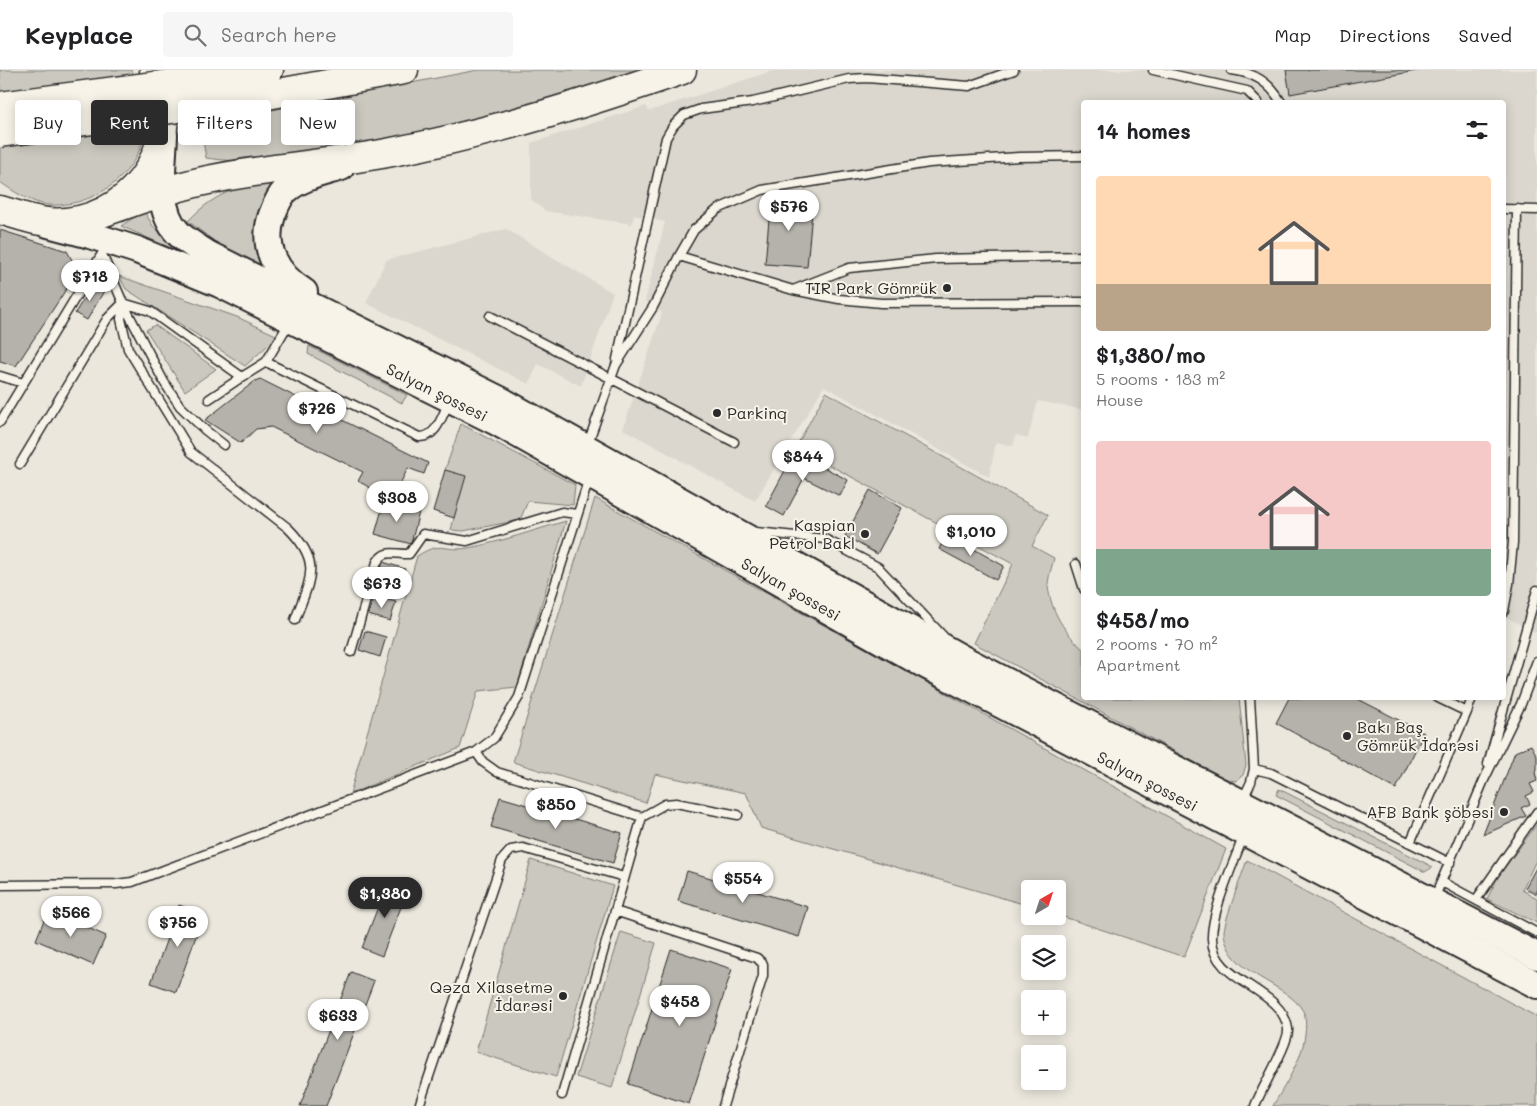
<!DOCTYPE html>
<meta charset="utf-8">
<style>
:root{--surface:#fff;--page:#f6f6f6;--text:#202124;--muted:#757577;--line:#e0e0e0;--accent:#2b2b2b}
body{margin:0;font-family:Mali,sans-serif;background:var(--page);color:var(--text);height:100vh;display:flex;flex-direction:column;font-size:19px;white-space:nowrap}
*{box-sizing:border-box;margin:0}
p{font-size:16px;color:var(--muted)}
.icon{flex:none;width:28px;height:28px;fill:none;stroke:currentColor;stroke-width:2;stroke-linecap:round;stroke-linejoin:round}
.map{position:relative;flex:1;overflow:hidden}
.panel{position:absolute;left:1081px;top:30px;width:425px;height:600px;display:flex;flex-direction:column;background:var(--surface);border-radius:5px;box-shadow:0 2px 12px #0003}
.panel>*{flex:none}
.guide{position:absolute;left:15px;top:30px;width:475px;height:45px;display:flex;gap:10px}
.needle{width:32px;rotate:39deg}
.fabs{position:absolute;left:1021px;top:810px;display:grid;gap:10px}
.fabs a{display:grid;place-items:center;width:45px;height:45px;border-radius:5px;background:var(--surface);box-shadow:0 2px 12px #0003;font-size:25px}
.price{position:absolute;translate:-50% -42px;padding:0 11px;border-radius:18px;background:#fff;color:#222;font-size:16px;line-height:32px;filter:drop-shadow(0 1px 2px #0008)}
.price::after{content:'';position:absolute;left:50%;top:30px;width:15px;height:11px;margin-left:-8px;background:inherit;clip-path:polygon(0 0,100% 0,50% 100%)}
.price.current{background:var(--accent);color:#fff}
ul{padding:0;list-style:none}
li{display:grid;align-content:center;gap:10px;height:265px;padding:0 15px}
li span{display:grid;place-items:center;height:155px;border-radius:5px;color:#555}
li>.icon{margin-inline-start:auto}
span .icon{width:90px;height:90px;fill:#fffc;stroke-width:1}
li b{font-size:21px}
h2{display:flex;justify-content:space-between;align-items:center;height:60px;padding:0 15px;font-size:21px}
.tag{padding:0 18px;border-radius:5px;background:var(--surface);box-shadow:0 2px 12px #0003;font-size:18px;line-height:45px}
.tag.current{background:var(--accent);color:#fff}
header{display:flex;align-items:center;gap:30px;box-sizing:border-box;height:70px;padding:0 25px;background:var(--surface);border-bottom:1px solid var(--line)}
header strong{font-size:24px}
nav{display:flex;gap:28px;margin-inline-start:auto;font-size:18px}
.search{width:350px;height:45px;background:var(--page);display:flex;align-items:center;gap:12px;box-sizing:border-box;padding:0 18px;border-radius:5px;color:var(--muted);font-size:19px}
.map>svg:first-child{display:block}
</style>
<header>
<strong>Keyplace</strong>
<div class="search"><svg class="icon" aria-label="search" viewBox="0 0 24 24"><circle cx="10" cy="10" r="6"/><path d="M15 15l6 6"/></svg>Search here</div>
<nav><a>Map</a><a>Directions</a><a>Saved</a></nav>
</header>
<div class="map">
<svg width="1537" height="1036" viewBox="0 0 1537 1036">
<rect width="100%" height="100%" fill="#ebe7dd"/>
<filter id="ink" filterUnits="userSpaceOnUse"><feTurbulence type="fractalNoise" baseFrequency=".02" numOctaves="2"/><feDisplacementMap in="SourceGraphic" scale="10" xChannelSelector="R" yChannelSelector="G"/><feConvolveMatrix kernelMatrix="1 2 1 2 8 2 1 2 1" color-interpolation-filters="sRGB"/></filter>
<g filter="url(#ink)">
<!-- built -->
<path fill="#dbd7ce" d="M775 0H1537V563L1504 546V32H1084V340L1038 331 1028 368 1016 365 1013 376 996 372 989 407 824 316 755 431 623 359 662 243 645 231 665 152 634 145 632 154 545 141 531 129V73L646 36 649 41Z
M506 159 613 223 581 316 538 294 529 314 366 233 386 190Z"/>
<!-- green -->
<path fill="#cbc8bf" stroke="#7b7a75" d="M0 0H131C171 59 127 130 59 135 37 137 17 124 0 112Z
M478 0H636C554 27 471 51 387 69 328 83 266 97 206 88L200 54Z
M282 109 269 199 219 175 188 151C219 119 240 117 282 109Z
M144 141 153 156 184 184 121 156Z
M119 206 237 247 278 266 245 296 126 219Z
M155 255 216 299 185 321 146 260Z
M309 276 407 325 402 333 308 284Z
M826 322 1048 445 1032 476 1054 488C1052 497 1048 507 1048 516 1051 542 1065 563 1084 580V628H1239L1246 695 1243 705 1236 711 1226 709 974 573 1013 494 796 377Z
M461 354 575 415 573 435 528 431 520 450 463 461 451 460 454 448 445 400Z
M595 428 1226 779 1184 887 1058 845V819H1030V836L761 758 746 723 655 704 646 733 513 692Z
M566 451 517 617 478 621 460 678 350 724 417 486C442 470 444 482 468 478 501 472 534 460 566 451Z
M1279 719 1433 797 1425 802 1276 725Z
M1537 754V788L1522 820 1537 828V853L1487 829 1498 807Z
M531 790 613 816 556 1007 476 982Z
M1247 790 1537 947V1036H1273C1283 1018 1296 999 1302 979 1305 969 1308 950 1303 941 1287 912 1228 905 1224 863 1223 854 1243 802 1247 790Z
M621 862 656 873 612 1018 576 1007Z"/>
<!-- building -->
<path fill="#b5b2ab" stroke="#2b2b2b" d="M1286 0H1421L1290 24Z
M771 127 813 131 807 197 765 194Z
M0 160 67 181 78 201 16 296 0 291Z
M93 214 104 221 87 250 75 243Z
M260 309 428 393 424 404 408 398 392 430 358 411 363 402 271 357 256 359 241 373 205 350 255 311Z
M795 382 848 410 840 426 804 408 784 446 766 436Z
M445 400 466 406 454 448 433 441Z
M870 420 902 438 877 484 845 466Z
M384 432 419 442 411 474 375 464Z
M947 464 1004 496 996 510 939 479Z
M383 492 405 499 399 518 377 511Z
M374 526 396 532 390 551 368 545Z
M365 561 386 567 380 587 359 580Z
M1289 628H1356L1424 663 1396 719 1276 653Z
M1531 675 1537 686V701L1535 702 1537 711 1530 714 1534 722 1526 726 1530 734 1521 738 1526 746 1483 765 1515 682Z
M500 727 622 763 613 793 491 757Z
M1537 796V824L1525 818Z
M687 801 808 837 799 867 678 831Z
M388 811 408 819 382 886 362 878Z
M179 835 204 844 176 922 151 913Z
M48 840 106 866 93 895 36 870Z
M671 879 732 899 689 1034 628 1014Z
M351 902 374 911 326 1036H300Z"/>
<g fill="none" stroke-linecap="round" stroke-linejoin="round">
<!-- service casing -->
<g stroke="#2b2b2b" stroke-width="11">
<path id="service" d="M1153 0 1247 21 1258 32
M1231 0C1255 3 1269 12 1281 32
M1504 139 1537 140
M102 184 123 233 164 312 180 336 205 360 224 375
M679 186 694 160 718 139 762 120 929 93 1019 87 1084 86
M793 220 849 198 936 189 1084 186
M490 246 734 372
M289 253 266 292 242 307 150 241 123 233 121 249 128 279 191 382 288 458C323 493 310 509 295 550
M617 289 666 68 673 56 684 45 701 39 753 32 849 9 867 8 969 16 1014 0
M266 292 419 367C437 368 442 345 449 332
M0 306 23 313
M209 329 242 307
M0 352 103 182
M588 373 616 295 653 237 679 186 793 220 839 229 881 233 1084 232
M20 394 107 249 123 233
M756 462 825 469 878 497 944 567
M1076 494 1084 519
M1504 541 1509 514 1513 472 1517 139
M351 582 377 492C386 478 395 485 409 484L423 464 467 471 562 442 577 444
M1467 642 1472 628
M476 682 483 692 497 702 642 747 562 1025
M1488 694 1537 520
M1254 699 1271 703 1450 793
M1243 729 1251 712 1254 699 1250 628
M642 747 665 734 676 733 738 745
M1243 767C1234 793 1211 842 1212 869 1213 913 1282 917 1288 959 1290 972 1261 1019 1255 1036
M1410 773 1467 642 1438 628
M1442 812 1537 863
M0 815 116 814 132 812 476 682 494 668 519 627 589 409
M1434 829 1484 710 1521 634 1537 591
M1476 830 1537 742
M615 841 757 888 763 894V906L723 1036
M420 1033 502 790 511 780 523 778 624 807"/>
</g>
<!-- trunk casing -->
<g stroke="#2b2b2b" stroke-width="30">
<g id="trunk">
<path d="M164 65C163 96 155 139 178 163 186 171 197 177 207 184L504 332 965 590 1537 886"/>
<path id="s1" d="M48 154 90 165 137 180 220 214 495 351 916 590 1537 915"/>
<path d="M304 222C276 205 261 177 272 145 275 137 279 127 285 121 300 107 322 103 341 97"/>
</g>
</g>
<!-- motorway casing -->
<g stroke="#2b2b2b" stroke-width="31">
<path id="motorway" d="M246 4 269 0
M251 28 404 0
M0 140C22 146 43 155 67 152 140 144 185 67 154 0
M96 145C133 132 170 118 208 110 269 97 331 94 392 82 491 63 587 33 682 0"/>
</g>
<!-- service -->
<use href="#service" stroke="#f7f3e8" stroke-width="8"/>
<!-- trunk -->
<use href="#trunk" stroke="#f7f3e8" stroke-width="26"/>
<!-- motorway -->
<use href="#motorway" stroke="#f7f3e8" stroke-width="28"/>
<!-- motorway-bridge casing -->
<g stroke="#2b2b2b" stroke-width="31" stroke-linecap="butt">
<path id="motorway-bridge" d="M0 36 246 4
M0 63 251 28"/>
</g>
<!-- motorway-bridge -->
<use href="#motorway-bridge" stroke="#f7f3e8" stroke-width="28"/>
</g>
</g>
<!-- markers -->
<g fill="#2b2b2b" stroke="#f7f3e8" stroke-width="2">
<circle cx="947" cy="218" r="5"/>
<circle cx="717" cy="343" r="5"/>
<circle cx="865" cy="464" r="5"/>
<circle cx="1347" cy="666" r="5"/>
<circle cx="1504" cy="742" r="5"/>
<circle cx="563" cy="926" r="5"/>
</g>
<g text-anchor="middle" stroke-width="4" stroke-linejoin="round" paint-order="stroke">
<!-- poi labels -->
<g font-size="16" fill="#2b2b2b" stroke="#f7f3e8" text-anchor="end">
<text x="937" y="224">TIR Park Gömrük</text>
<text x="727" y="349" text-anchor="start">Parkinq</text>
<text x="855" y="461">Kaspian<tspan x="855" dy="18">Petrol Bakl</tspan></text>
<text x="1357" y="663" text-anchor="start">Bakı Baş<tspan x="1357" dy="18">Gömrük İdarəsi</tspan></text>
<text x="1494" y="748">AFB Bank şöbəsi</text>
<text x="553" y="923">Qəza Xilasetmə<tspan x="553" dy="18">İdarəsi</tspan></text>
</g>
<!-- street labels -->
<g font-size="16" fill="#2b2b2b" stroke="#f7f3e8">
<text dy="6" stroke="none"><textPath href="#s1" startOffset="425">Salyan şossesi</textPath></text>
<text dy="6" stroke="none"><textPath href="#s1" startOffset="830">Salyan şossesi</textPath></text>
<text dy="6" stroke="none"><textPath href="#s1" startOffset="1235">Salyan şossesi</textPath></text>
</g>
</g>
</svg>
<div class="fabs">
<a><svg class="needle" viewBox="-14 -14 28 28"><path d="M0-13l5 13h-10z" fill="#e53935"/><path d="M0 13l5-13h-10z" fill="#757577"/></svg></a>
<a><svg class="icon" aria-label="layers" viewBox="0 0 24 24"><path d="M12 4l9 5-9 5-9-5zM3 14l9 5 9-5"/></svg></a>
<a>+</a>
<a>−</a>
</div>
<b class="price" style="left:789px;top:162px">$576</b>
<b class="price" style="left:90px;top:232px">$718</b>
<b class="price" style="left:317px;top:364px">$726</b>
<b class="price" style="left:803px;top:412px">$844</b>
<b class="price" style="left:397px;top:453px">$308</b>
<b class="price" style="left:971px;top:487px">$1,010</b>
<b class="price" style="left:382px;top:539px">$673</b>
<b class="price" style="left:556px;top:760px">$850</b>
<b class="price" style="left:743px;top:834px">$554</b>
<b class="price current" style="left:385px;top:849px">$1,380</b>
<b class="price" style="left:71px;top:868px">$566</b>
<b class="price" style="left:178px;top:878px">$756</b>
<b class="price" style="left:680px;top:957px">$458</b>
<b class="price" style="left:338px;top:971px">$633</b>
<div class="guide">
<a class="tag">Buy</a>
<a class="tag current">Rent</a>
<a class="tag">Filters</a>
<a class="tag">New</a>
</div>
<section class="panel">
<h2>14 homes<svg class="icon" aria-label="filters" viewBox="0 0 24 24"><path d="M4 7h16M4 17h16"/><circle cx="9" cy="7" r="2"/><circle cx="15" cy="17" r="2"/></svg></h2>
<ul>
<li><span style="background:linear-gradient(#ffd9b3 70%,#b9a48a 0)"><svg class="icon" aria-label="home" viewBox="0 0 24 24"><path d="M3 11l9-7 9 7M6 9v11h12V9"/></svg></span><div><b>$1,380/mo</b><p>5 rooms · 183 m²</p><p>House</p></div></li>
<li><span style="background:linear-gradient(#f6c9c9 70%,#7fa58c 0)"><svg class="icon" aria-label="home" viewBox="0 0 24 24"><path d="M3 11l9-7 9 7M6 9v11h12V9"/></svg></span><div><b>$458/mo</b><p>2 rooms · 70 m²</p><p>Apartment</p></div></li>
</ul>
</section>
</div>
